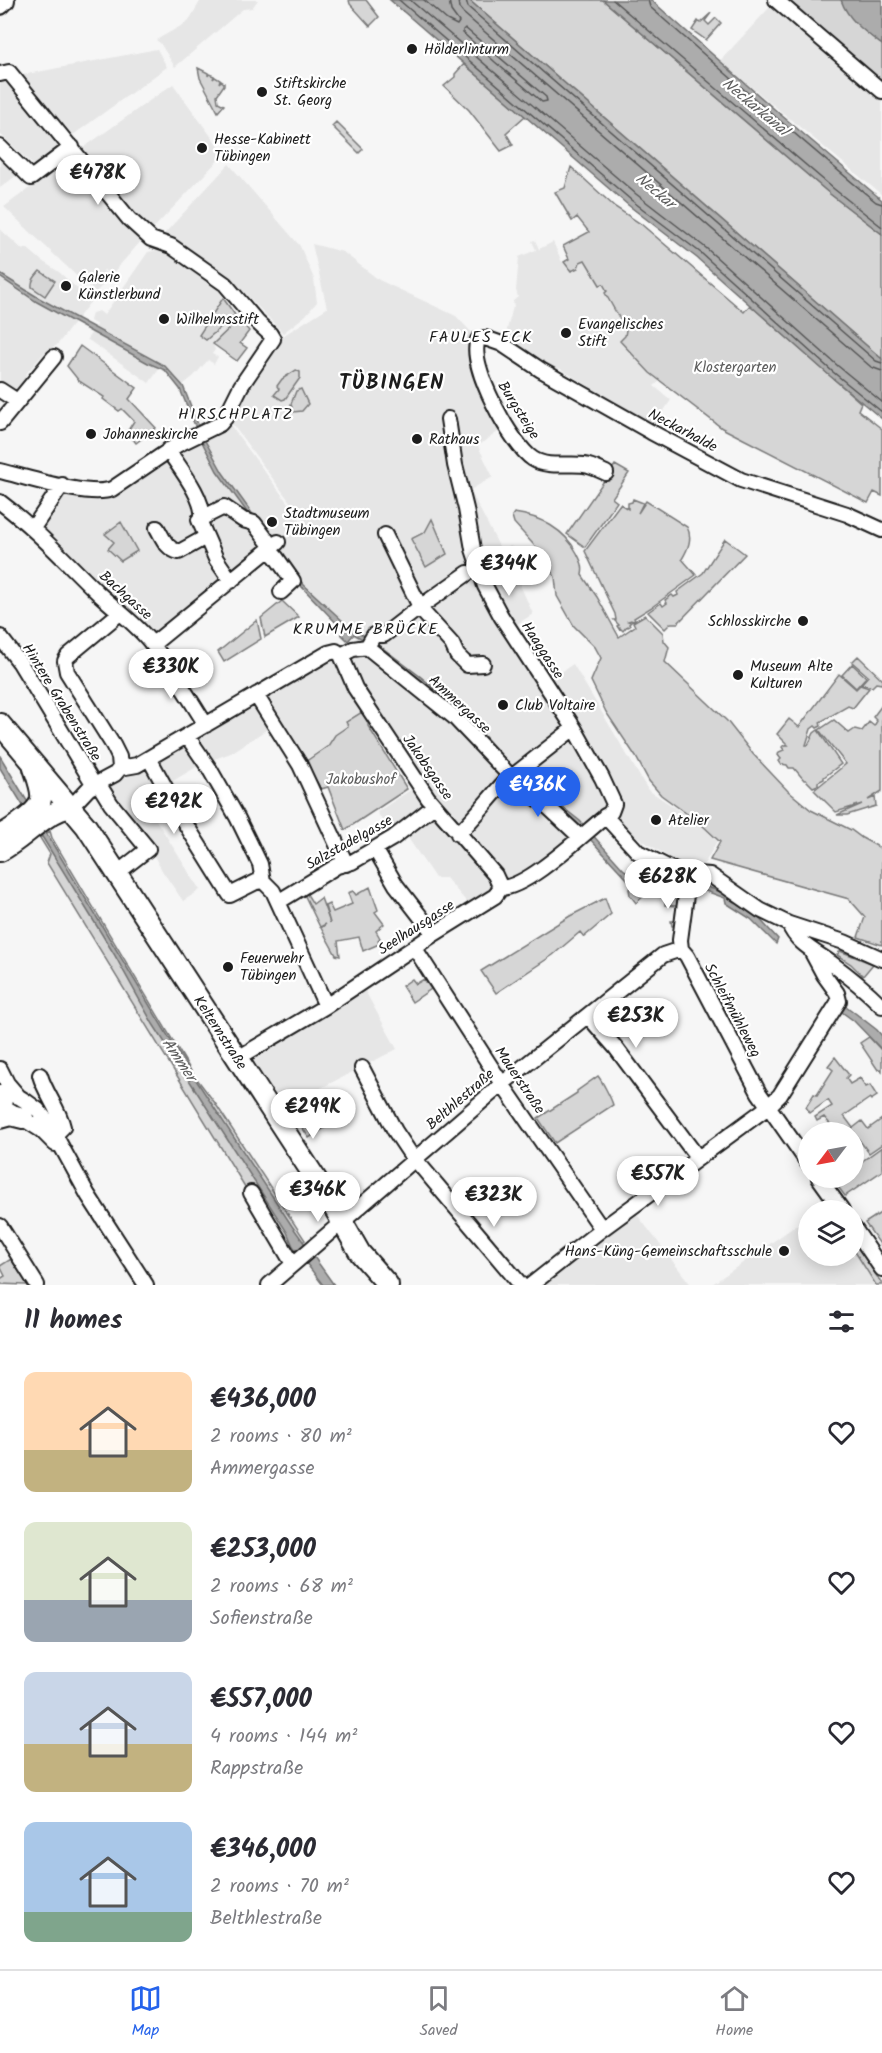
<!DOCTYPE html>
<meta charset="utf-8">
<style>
:root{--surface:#fff;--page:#f7f7f7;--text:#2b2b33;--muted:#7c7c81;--line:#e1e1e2;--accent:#2563eb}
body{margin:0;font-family:Kalam,sans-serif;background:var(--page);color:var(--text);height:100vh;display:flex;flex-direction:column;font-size:22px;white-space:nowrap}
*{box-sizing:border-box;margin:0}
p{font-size:20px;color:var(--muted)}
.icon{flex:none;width:33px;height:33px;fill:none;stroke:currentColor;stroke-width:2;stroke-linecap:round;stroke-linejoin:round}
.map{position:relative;height:1285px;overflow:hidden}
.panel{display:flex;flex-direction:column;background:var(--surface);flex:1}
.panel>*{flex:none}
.needle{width:39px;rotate:238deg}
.fabs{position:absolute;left:798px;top:1122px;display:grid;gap:12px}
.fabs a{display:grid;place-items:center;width:66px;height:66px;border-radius:50%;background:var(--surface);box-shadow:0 3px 15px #0003;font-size:30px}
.price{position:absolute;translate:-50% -51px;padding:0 14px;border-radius:21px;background:#fff;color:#222;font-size:20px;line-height:39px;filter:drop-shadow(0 2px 3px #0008)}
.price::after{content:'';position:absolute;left:50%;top:36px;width:18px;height:14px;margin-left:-9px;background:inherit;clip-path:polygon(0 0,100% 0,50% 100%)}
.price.active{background:var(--accent);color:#fff}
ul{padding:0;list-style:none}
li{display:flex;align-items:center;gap:18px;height:150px;padding:0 24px}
li span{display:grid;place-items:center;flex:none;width:168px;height:120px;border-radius:12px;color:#555}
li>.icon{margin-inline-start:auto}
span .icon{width:72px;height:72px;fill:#fffc;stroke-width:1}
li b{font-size:26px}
h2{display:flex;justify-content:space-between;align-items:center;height:72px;padding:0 24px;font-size:26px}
.menu{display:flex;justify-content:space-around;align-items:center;height:84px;border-top:2px solid var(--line);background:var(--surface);font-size:16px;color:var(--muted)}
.menu a{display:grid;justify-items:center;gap:3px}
.menu .active{color:var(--accent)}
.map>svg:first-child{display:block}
</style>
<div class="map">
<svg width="882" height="1285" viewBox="0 0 882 1285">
<rect width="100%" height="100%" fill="#f6f6f6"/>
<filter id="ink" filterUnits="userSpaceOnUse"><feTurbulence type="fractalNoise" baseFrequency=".0167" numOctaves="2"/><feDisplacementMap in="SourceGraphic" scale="12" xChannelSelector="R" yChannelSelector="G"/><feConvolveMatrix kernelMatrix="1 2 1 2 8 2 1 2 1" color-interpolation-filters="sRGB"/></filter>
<g filter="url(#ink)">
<!-- built -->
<path fill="#e6e6e6" d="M201 0H258L252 8 243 9 175 67 160 43 156 40 188 22Z
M780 3 882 91V195L720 61 769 8Z
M157 49 167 67 73 135 22 75Z
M4 81 61 145 33 165 0 134V82Z
M173 84 224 154 150 232 126 208 111 186H114L83 148Z
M0 158 17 175 0 188Z
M70 158 142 240 111 275 104 270 103 271 110 277 96 292 84 283 4 207Z
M229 164 300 246 314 279 317 302 305 316 283 333 241 289 166 237 165 233Z
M0 229 23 250 27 248 42 261 59 272 91 301 57 345 44 353 26 374 25 378 14 394 0 386Z
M535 240 539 249 553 242 562 262H564L571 271 578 268 580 262 585 260 600 285 603 284 607 292 605 294 626 331 625 336 620 341 660 381 654 386 671 400 653 427 588 391 590 387 559 368 554 373 508 343 505 337 513 307H514L513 301 518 297 516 290 519 257 536 250 532 241Z
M312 244 343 252 379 280 456 316 474 335 502 429 478 446 493 477 470 490 501 550 511 546 521 565V587L533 614 514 626 548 681 573 664 648 790 700 824 717 841 705 863 691 871 599 813 575 828 365 644 340 627 327 612 301 586 274 549 305 522 224 413 270 344 327 308Z
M164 249 215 286 239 319 213 344 215 350 212 354 218 357 214 364 208 360 194 376 179 388 167 373 160 368 149 383 87 339 97 325 90 321 92 313 99 311 104 315 148 252Z
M225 418 302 522 153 644 33 528 57 491H95Z
M366 648 449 717 574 837 530 873 471 907 446 878H435L404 832 393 838 377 812 415 787 364 710 345 721 347 726 335 734 328 745 302 762 261 697 334 655Z
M256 703 272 726 231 753 203 763 161 788 172 809 156 820 200 890 183 901 163 872 147 844 104 788 152 764Z
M364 989 397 1049 284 1107 250 1056Z
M632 1208 691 1285H544L540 1279Z
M808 1217V1256H854V1247L878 1285H711Z"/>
<!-- green -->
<path fill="#d6d6d6" stroke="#797979" stroke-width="1.5" d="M349 0H366L379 17 370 26 350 4Z
M469 0H603L830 194 882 234V359Z
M776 0H882V91Z
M711 13 705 21 709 25 716 18 721 23 706 40 692 30 698 21 700 23Z
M464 64 525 116 506 133 513 145 501 151 469 110 444 86 455 77V74Z
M198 68 208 73V76L209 74 214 76 213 79 215 77 220 80 219 83 221 81 224 83V85L217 95 218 102 224 105 218 112 200 78Z
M336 122 363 149 359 153 332 126Z
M571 167 615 207 641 224 744 312 750 305 861 403 858 410 882 429V496L874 492 868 503 722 428 650 373 620 341 625 336 626 330 605 293 607 291 603 284 600 285 585 260 580 262 578 268 571 271 564 262 569 259 563 246 589 232 577 217 572 221 555 192 565 188Z
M40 271 55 281 45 296 32 287C31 280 36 276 40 271Z
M223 298 235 315 206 340 199 335Z
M239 319 249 331 240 343 247 348 237 361 213 344Z
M80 346 137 388 129 399 156 428 136 443 127 432 134 421 122 409 119 411 103 399 104 397 79 381 67 366Z
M296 370 300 372V378L285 399 282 400 274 395 279 389 277 386 282 379Z
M301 389 308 404 302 411 293 412 291 404 296 391Z
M615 465 629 473 612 498 617 502 585 547 567 534Z
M633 499 643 503 638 513 646 501 687 527C693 538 688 549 682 559L696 575 652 607 634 618 635 620 632 621 631 620 628 621 631 622 629 624 630 626 628 627 627 626 623 631 620 628 619 629 617 626 619 625 614 620H616L615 614 585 551 620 504 628 509V503L632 502Z
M514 513C540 516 565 530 577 553 581 561 584 566 582 575L597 597 619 637 635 626 633 622 645 615 663 633 664 641 669 647 665 662 727 721 753 754 788 791 811 810 851 830 862 838 882 849V945L858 937 865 917 849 899 710 860 720 842 701 824 661 795 649 781 636 757 606 712 591 681 601 658 595 647 574 626 557 596 555 577 542 554 514 523 512 516Z
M432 519 447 554 426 567 411 539 425 532Z
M121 522 137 551 121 561 108 549 114 542 105 534Z
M725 539 745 554 678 623H671L665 629 648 612 661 603 663 606 667 603 665 600 672 595 674 597 678 595 677 592 703 573Z
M282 601 299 617 265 637 261 618Z
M257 620 261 639 224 662 218 652Z
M858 656 882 679V684L876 683 872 687 861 684 868 676 852 662Z
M852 664 866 677 856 688 842 675Z
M839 674 856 689 860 685 869 688 853 708 848 706 820 722 821 726 817 728 815 726 811 729 806 745H808L814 733 818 730 841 764 824 777V779L818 782V785L813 787 806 780H804L794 768H789L787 765 781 764 779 761 781 759 778 755 779 752 784 750 782 747 784 745H788L777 734 789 719 799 727Z
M882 705V791L868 800 875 797 876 806 847 815H837L862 804 836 812 814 790 846 764 819 730 834 720 849 733 855 729 862 731 869 722 874 726 877 721 873 717Z
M362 712 368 722V726L407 789 345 830 328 787 321 789 305 762 328 746 335 735 348 726 346 722Z
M50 831 52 838 191 1071 215 1103 305 1240 291 1251 250 1195 47 863 50 854 40 838Z
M633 884 680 888 676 926H672L671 921H675L676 906 665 905V896L648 892 636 903 630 895 629 889Z
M370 887 378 910 375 912 384 924 376 931 380 938 378 940 379 944 363 951 359 937 338 941 340 956 336 955 321 928 326 924 320 927 303 892 305 891 313 904 321 898 330 923 325 906 329 904 333 912 352 904 348 893 353 891 356 895Z
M605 898 611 914 584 937 580 932 553 955 496 993 481 971 570 916Z
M840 951 873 964 863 976 851 964 837 955Z
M412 979 416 984 424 979 431 989 412 1002 402 986Z
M869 1037 882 1051V1071L880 1069 878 1070 860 1043Z
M835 1057 849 1075 846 1078 850 1084 860 1078 866 1087 870 1085 877 1096 871 1100 870 1098 844 1116 853 1128 862 1121 868 1129 882 1119V1144L869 1153 857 1137 854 1139V1132H837L824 1117 817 1121 815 1117 832 1106 828 1100 810 1113 806 1107 814 1094 817 1095 833 1070 828 1066Z
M598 1076C602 1081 611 1098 613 1105L555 1143 538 1118 577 1093V1091Z
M299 1103 312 1111 321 1110 332 1123 309 1138 290 1109Z
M882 1147V1171L845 1196 836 1184 845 1178H854V1172L856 1170 854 1167Z
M882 1212V1247L865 1223Z
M854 1242 882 1284V1285H876L854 1250Z
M11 1259 27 1284 26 1285 0 1284V1279L5 1276 0 1266Z"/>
<!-- water -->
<path fill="#acacac" stroke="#727272" stroke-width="1.5" d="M390 0H469L882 359V419L830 376 697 258 628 205Z
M603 0H651L781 115 882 200V234L830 194Z
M841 0H882V45C865 32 848 20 841 0Z
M0 274 39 298 165 366 183 386 203 437 223 473 303 584 346 624 380 646 421 677 462 711 514 769 580 821 624 870 637 877 656 881 708 887 730 896 755 914 778 939 776 944 751 919 726 903 725 898 700 889 629 881 576 824 520 779 456 711 427 686 379 649 354 634 348 641 341 634 344 631 341 628 301 586 217 471 200 438 180 389 165 370 148 363 37 302 0 277Z
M0 756 177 1051 292 1226 334 1285H323L293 1246 287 1232 153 1024 114 954 0 768Z
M846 1006 877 1030 882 1036V1050L854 1021 842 1012Z"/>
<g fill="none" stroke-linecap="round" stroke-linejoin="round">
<!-- shore -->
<path stroke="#565656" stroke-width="1.5" d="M399 0 631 200 701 253 833 372 882 412
M410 0 636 194 706 248 838 366 882 402
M424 0 447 20 457 25 459 22 451 11 449 0
M458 0 459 8 463 13 871 367 882 371
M466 0 468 7 876 361 882 363
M613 0 834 189 882 227
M648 0 650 7C725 73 799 139 876 202L882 204
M465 28 546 97 547 101 542 102 495 62 463 33V30Z"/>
<!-- street casing -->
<g stroke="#1c1c1c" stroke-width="18">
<path id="street" d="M776 0 882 91
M0 74 9 72 129 219 151 239 171 246 225 284 258 323 270 334 273 339 241 386 225 418 220 424 177 445 112 489C89 498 26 477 0 471
M0 147 31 178 72 147
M0 390 17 401
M448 419 455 465 466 509 473 549 485 586 501 616 574 728 602 778 614 804 611 812C587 830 530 887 501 888
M0 423 54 357
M168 450C179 467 205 499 202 518L199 520 216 559 231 581
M606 473C599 470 592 466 584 465 568 463 547 468 533 459 512 446 467 364 478 340L485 338 502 344 541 370 651 432 741 480 847 514 882 530
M0 502C36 529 66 562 98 593 116 610 137 624 152 644 172 669 189 698 206 725
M202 518 224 507 243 520 254 523 272 547
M33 528 62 485
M157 528C163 538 166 549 179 552L206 537
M385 535 422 611 452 644 457 655 467 665 483 664
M269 550 276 557 293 581 281 592
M118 612 115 617 68 656 65 661 67 672 113 745 119 757 120 768
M0 637 20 663 94 785
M153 644 278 542
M367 647 454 717 513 779 548 807 580 837
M367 647 374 635H384L420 607 468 573
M341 655 355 688 428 798 495 875 501 888
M341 655 353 649 367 647
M256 695 300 765 346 864
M187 736 209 768 237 817 260 864 263 881 273 891 326 1006
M149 758 183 820 230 895 256 882 263 881
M518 772 574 728
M98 783 111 804 148 849 116 874
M71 807 89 788 115 774 120 768 137 765 328 653 336 651 341 655
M605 816 638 852 689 878
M458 834C477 815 492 795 510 776
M375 849 396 885 434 934
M278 902 337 866 352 862 393 838 434 806
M789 924C796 943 816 952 831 963 849 976 866 990 882 1006
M414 947 502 1084 602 1229
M588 1016 616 1048 698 1158
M238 1058 326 1006 434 934 495 896 501 888
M362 1068 395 1131 409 1152 521 1285
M0 1069 7 1083 19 1097
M40 1075C45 1093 59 1109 63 1127L55 1135
M0 1093 19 1097 27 1102 38 1110 48 1122 88 1195 146 1285
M0 1104 41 1130 55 1144
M808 1163 759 1093 687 956 681 949 680 940 688 880 697 874 710 875 760 910 789 924 844 942 882 959
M819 1178 842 1210
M251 1193 293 1264
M0 1226 37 1285
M854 1228 882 1269
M269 1285 502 1084 663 955 681 949
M531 1285 602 1229 768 1107 780 1095 839 1001 837 993 824 975 810 949"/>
</g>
<!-- secondary casing -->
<g stroke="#1c1c1c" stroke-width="24">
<g id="secondary">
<path d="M0 4 4 0"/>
<path id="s1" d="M0 724 86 826 329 1199 360 1253 388 1285"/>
<path d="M0 835C8 832 14 827 21 822 47 803 44 797 34 768"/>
<path d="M0 851C24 839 44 812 71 807"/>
<path d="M0 1118 11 1115 23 1118"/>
</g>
</g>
<!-- street -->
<use href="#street" stroke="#fff" stroke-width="14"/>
<!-- secondary -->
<use href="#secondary" stroke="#fff" stroke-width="20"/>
</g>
</g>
<!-- markers -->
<g fill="#1c1c1c" stroke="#fff" stroke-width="2">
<circle cx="412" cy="49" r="6"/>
<circle cx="262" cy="92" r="6"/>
<circle cx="202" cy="148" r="6"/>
<circle cx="66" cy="286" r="6"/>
<circle cx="164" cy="319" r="6"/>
<circle cx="566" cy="333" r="6"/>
<circle cx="91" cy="434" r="6"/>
<circle cx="417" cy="439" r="6"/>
<circle cx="272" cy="522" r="6"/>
<circle cx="803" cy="621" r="6"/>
<circle cx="738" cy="675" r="6"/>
<circle cx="503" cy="705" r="6"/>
<circle cx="656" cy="820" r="6"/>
<circle cx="228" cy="967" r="6"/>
<circle cx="784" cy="1251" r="6"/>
</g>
<g text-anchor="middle" stroke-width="4.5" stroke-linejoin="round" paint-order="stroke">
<!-- poi labels -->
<g font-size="15" fill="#1c1c1c" stroke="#fff" text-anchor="start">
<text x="424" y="54">Hölderlinturm</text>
<text x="274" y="88">Stiftskirche<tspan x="274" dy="17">St. Georg</tspan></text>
<text x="214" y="144">Hesse-Kabinett<tspan x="214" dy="17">Tübingen</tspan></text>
<text x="78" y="282">Galerie<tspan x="78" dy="17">Künstlerbund</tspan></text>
<text x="176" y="324">Wilhelmsstift</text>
<text x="578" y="329">Evangelisches<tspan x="578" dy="17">Stift</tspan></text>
<text x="103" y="439">Johanneskirche</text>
<text x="429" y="444">Rathaus</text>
<text x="284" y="518">Stadtmuseum<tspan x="284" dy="17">Tübingen</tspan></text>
<text x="791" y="626" text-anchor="end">Schlosskirche</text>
<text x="750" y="671">Museum Alte<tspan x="750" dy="17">Kulturen</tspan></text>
<text x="515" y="710">Club Voltaire</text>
<text x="668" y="825">Atelier</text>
<text x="240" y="963">Feuerwehr<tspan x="240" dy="17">Tübingen</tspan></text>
<text x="772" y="1256" text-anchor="end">Hans-Küng-Gemeinschaftsschule</text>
</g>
<!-- park labels -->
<g font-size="15" fill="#5d5d5d" stroke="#fff">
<text x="735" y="372">Klostergarten</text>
<text x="361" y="784">Jakobushof</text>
</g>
<!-- street labels -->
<g font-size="15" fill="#1c1c1c" stroke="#fff">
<text transform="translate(519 410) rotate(58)" y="5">Burgsteige</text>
<text transform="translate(683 430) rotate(28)" y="5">Neckarhalde</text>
<text transform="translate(126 595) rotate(42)" y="5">Bachgasse</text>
<text transform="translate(543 650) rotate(57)" y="5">Haaggasse</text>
<text transform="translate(62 702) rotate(58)" y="5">Hintere Grabenstraße</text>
<text transform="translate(460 704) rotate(43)" y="5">Ammergasse</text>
<text transform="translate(428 767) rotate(55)" y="5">Jakobsgasse</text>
<text transform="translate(349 842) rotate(-29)" y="5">Salzstadelgasse</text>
<text transform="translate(416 927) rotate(-33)" y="5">Seelhausgasse</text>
<text transform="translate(733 1010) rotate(62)" y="5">Schleifmühleweg</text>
<text dy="5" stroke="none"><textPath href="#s1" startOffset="380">Kelternstraße</textPath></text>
<text transform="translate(520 1080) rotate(56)" y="5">Mauerstraße</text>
<text transform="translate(460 1099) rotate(-41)" y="5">Belthlestraße</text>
</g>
<!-- water labels -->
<g font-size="16" font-style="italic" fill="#5d5d5d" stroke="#fff">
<text transform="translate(756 106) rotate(40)" y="6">Neckarkanal</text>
<text transform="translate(656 190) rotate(40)" y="6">Neckar</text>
<text transform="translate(180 1059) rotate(56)" y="6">Ammer</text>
</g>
<!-- neighbourhood labels -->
<g font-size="16" letter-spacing="1.5" fill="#1c1c1c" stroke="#fff">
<text x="481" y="342">FAULES ECK</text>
<text x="236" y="419">HIRSCHPLATZ</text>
<text x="366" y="634">KRUMME BRÜCKE</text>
</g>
<!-- district labels -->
<g font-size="21" font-weight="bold" letter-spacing="1.5" fill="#1c1c1c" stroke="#fff">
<text x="392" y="389">TÜBINGEN</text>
</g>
</g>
</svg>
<div class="fabs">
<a><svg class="needle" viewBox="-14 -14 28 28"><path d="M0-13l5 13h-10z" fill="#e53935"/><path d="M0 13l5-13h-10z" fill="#7c7c81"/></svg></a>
<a><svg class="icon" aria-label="layers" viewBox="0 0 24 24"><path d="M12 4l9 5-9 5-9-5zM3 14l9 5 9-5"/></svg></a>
</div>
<b class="price" style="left:98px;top:206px">€478K</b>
<b class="price" style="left:509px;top:597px">€344K</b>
<b class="price" style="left:171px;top:700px">€330K</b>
<b class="price active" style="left:538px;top:818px">€436K</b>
<b class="price" style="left:174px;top:835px">€292K</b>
<b class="price" style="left:668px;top:910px">€628K</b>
<b class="price" style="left:636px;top:1049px">€253K</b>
<b class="price" style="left:313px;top:1140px">€299K</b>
<b class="price" style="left:658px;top:1207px">€557K</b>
<b class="price" style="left:318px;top:1223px">€346K</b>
<b class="price" style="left:494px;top:1228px">€323K</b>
</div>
<section class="panel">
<h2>11 homes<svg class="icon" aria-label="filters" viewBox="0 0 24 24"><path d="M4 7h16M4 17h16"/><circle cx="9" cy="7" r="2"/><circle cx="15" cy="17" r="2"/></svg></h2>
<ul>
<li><span style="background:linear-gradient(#ffd9b3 65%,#c2b280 0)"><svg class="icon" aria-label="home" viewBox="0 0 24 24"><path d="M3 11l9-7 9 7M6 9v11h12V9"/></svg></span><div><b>€436,000</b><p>2 rooms · 80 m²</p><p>Ammergasse</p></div><svg class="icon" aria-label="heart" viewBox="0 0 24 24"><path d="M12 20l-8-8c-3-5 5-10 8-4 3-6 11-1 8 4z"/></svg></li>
<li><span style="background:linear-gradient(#dfe7d0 65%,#9aa5b1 0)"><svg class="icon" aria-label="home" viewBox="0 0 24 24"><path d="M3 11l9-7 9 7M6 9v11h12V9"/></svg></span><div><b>€253,000</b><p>2 rooms · 68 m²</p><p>Sofienstraße</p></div><svg class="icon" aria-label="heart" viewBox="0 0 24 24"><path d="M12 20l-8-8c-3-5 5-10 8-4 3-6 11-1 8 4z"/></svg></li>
<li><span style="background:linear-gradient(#c9d6e8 60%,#c2b280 0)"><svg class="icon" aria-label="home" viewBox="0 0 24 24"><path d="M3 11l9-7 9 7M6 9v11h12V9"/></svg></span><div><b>€557,000</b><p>4 rooms · 144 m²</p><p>Rappstraße</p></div><svg class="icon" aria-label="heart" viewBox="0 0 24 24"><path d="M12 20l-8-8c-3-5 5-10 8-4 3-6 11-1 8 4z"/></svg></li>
<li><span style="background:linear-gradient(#a9c7e8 75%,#7fa58c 0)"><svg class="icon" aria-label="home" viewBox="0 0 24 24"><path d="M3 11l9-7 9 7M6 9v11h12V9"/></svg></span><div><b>€346,000</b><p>2 rooms · 70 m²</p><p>Belthlestraße</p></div><svg class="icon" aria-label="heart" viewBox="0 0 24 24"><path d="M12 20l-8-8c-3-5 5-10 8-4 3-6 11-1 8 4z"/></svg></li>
</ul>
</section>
<nav class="menu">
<a class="active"><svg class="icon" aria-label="map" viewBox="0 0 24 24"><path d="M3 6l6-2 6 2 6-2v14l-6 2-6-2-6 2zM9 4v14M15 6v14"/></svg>Map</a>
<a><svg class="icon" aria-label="saved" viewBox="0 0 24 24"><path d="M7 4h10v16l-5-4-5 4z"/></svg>Saved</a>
<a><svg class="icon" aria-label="home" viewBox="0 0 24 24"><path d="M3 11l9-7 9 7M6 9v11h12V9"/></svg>Home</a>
</nav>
